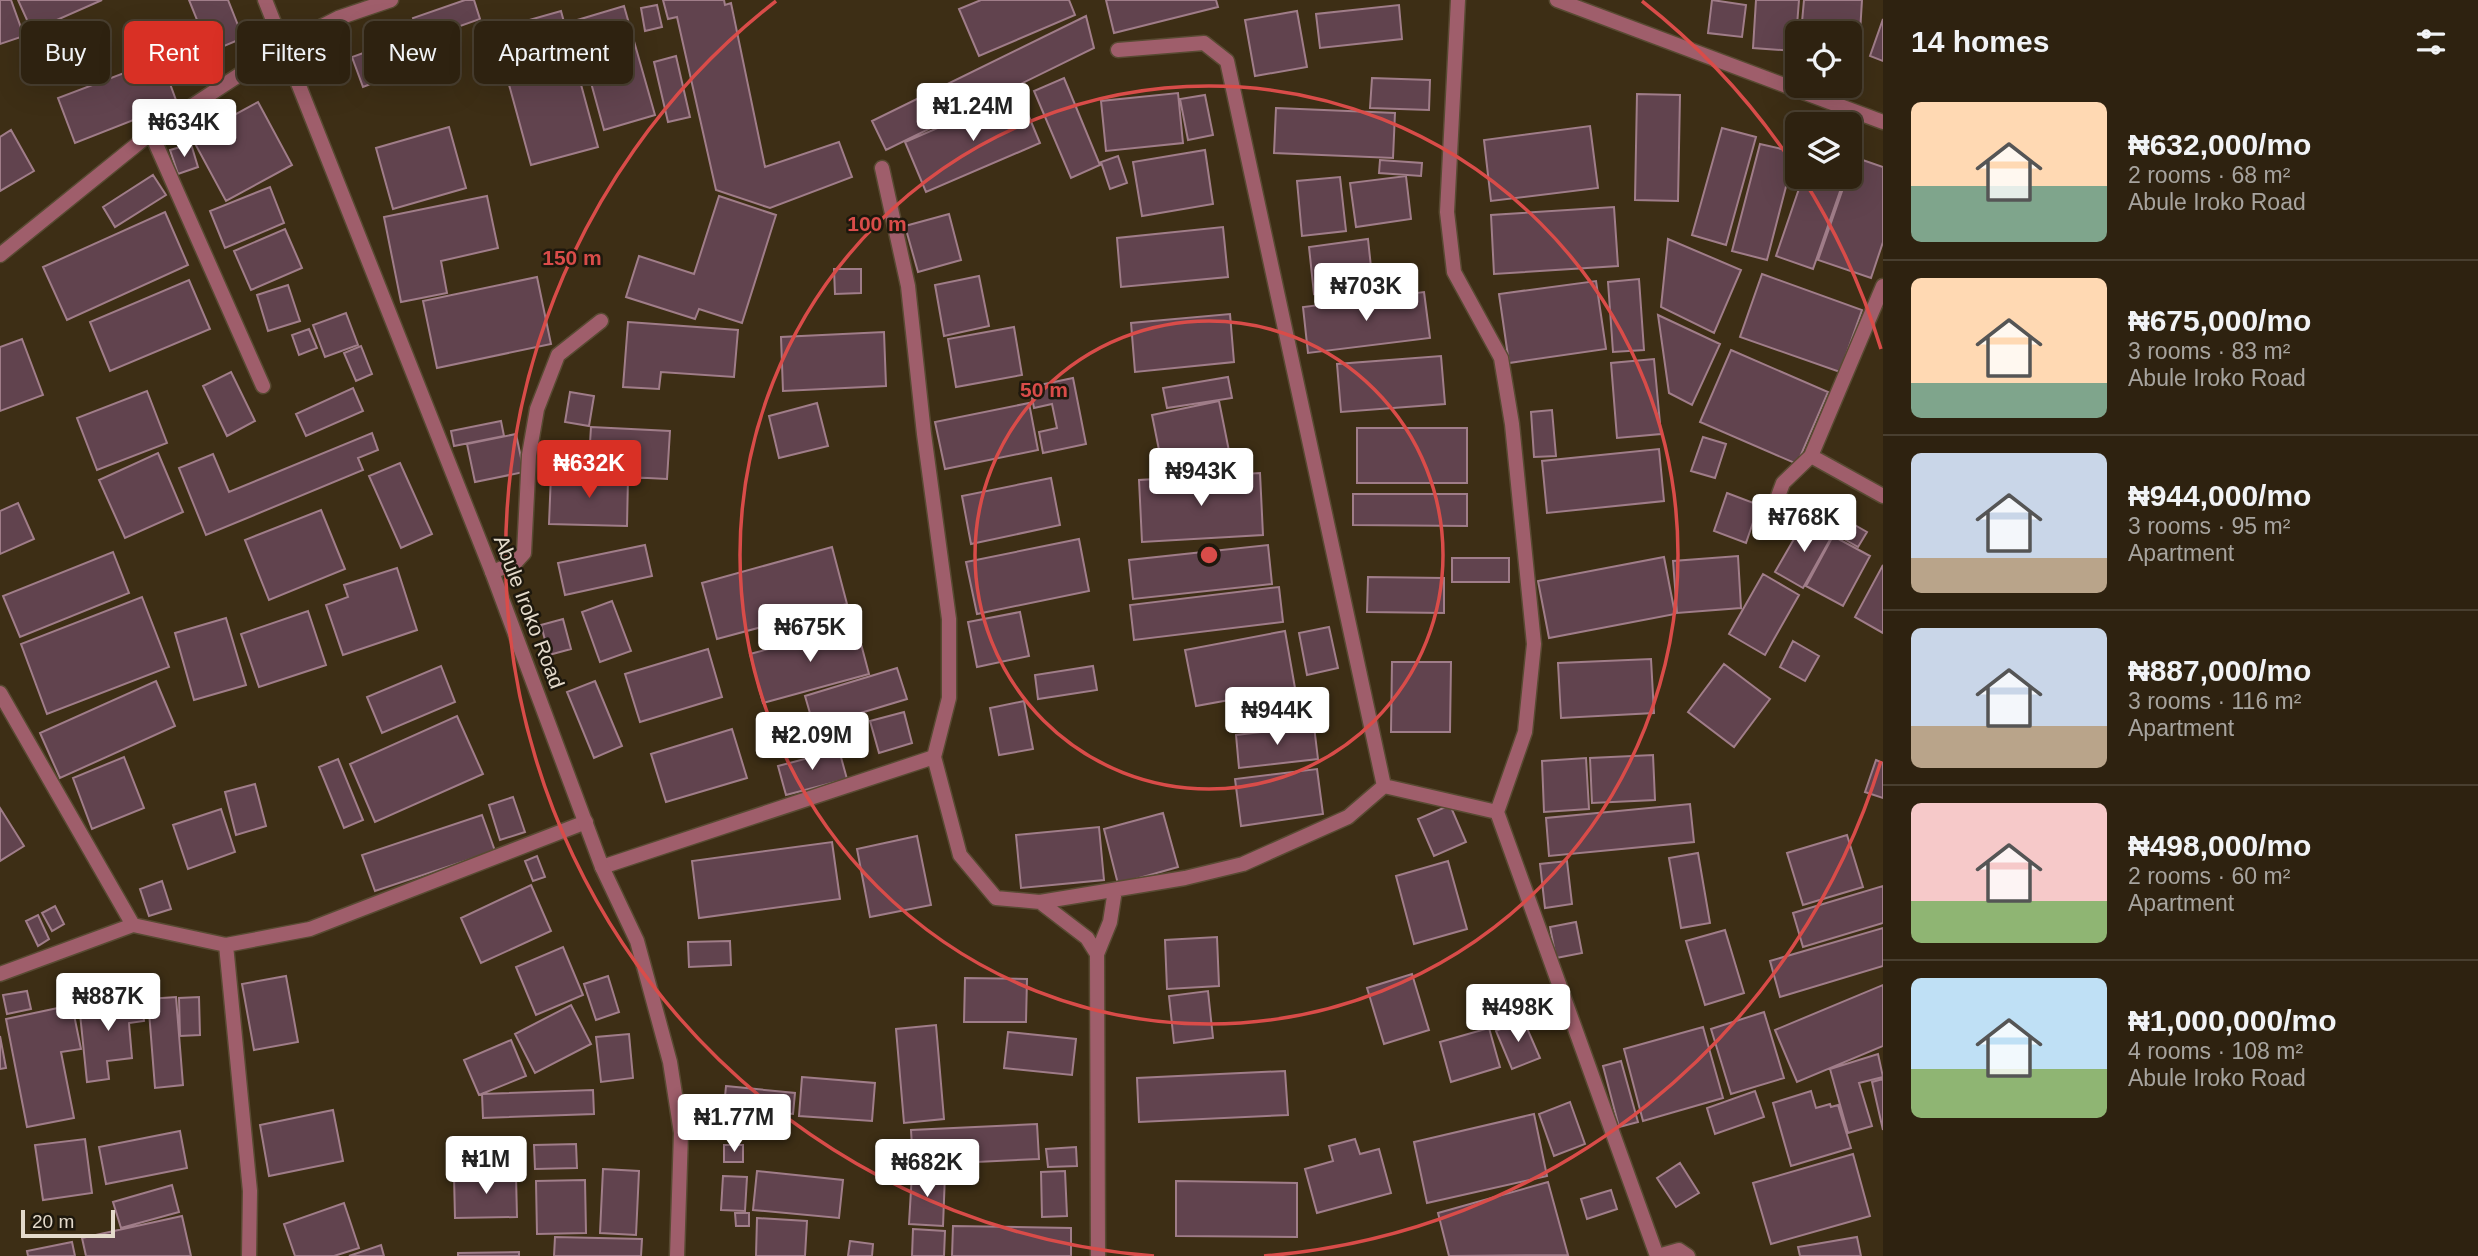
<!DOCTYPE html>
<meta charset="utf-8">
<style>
:root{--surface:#2e2210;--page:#362a19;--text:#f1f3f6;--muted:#a7a49f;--line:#493f30;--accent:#d93025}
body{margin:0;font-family:Helvetica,sans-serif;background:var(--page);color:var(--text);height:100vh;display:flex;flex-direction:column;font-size:26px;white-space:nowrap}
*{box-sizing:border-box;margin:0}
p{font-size:23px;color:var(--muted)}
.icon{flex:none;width:38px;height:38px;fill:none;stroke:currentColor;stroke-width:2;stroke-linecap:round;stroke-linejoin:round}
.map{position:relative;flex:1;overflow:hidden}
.sheet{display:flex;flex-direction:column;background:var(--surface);width:595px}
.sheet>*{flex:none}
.banner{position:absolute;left:21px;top:21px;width:665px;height:63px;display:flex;gap:14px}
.buttons{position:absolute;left:1785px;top:21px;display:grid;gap:14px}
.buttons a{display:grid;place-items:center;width:77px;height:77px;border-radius:10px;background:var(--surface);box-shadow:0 7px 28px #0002,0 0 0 2px var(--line);font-size:35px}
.scale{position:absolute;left:21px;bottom:18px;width:94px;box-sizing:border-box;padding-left:7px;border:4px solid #e4dacb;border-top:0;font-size:19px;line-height:24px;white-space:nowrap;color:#e4dacb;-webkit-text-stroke:5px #1e180d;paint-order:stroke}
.price{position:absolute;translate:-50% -60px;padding:0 16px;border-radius:7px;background:#fff;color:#222;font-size:23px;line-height:46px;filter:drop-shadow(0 2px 4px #0008)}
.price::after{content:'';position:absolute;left:50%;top:42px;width:21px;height:16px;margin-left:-10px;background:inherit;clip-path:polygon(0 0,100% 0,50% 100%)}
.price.on{background:var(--accent);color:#fff}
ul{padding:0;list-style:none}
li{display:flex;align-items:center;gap:21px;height:175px;padding:0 28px}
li+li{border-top:2px solid var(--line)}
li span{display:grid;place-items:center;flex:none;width:196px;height:140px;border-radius:10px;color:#555}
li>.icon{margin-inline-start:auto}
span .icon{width:84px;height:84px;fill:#fffc;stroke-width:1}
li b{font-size:30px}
h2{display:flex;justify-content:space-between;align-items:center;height:84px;padding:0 28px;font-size:30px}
.chip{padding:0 24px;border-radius:10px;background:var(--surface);box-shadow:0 7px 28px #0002,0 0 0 2px var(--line);font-size:24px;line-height:63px}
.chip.on{background:var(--accent);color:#fff}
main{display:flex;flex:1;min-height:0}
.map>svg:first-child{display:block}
</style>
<main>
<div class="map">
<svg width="1883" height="1256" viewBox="0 0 1883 1256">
<rect width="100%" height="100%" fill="#3d2e15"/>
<!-- building -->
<path fill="#61434e" stroke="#a07d89" stroke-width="2" d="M0 0H11L24 36 0 44Z
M18 0H102L32 31Z
M189 0H228L243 38 210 52Z
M465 0H474L480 19 421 40 413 18Z
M663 0H724L725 5 731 3 765 167 839 142 852 177 770 208 716 190 677 17 668 19Z
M981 0H1069L1075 15 979 56 959 9Z
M1106 0H1216L1218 7 1114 33Z
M1712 0 1746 5 1742 37 1708 33Z
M1756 0H1799L1795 51 1753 48Z
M1804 0H1862L1859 49H1850V33H1801Z
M657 5 662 27 645 31 641 8Z
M1399 5 1402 39 1320 48 1316 14Z
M624 6 655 115 604 130 574 21Z
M561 11 598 147 531 165 494 30Z
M1297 11 1307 67 1255 76 1245 20Z
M1086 16 1094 48 886 150 872 121Z
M1883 19V61L1870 56Z
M399 39 410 72 393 78 381 44Z
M366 52 376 82 363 87 352 57Z
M676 56 690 117 668 122 654 62Z
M161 59 177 103 75 143 58 98Z
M1064 78 1100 165 1071 178 1034 91Z
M1372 78 1430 80 1429 110 1370 108Z
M1019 93 1040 143 926 192 905 142Z
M1178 93 1183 143 1106 151 1101 101Z
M1637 94 1680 95 1678 201 1635 200Z
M1205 95 1213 135 1188 140 1180 99Z
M258 102 292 165 226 201 192 138Z
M1276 108 1395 113 1393 158 1274 153Z
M1590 126 1598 188 1491 201 1484 140Z
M449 127 466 188 393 209 376 148Z
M1722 128 1756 137 1726 245 1692 235Z
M11 130 34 171 0 191V137Z
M191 144 198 167 178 174 170 150Z
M1760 144 1795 152 1767 260 1732 251Z
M1205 150 1213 204 1142 216 1133 162Z
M1118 156 1127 183 1110 189 1101 162Z
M1854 157 1883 167V242L1871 278 1818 260 1847 177H1850Z
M1380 160 1422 163 1421 176 1379 173Z
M153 175 166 195 115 227 103 207Z
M1406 176 1411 219 1356 227 1350 183Z
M1340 177 1346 231 1302 236 1297 181Z
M1803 177H1845L1813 269 1776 256Z
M270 187 284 223 225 248 210 211Z
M487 196 498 248 441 261 447 293 401 302 384 217Z
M719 196 776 215 742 323 699 309 695 319 626 297 639 256 694 274Z
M1614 207 1618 266 1494 274 1491 215Z
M165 212 188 265 67 320 43 267Z
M949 214 961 260 918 272 905 226Z
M1223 227 1228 277 1121 287 1117 238Z
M285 229 302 268 251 290 234 251Z
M1368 239 1373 286 1314 294 1309 247Z
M1668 239 1741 270 1714 333 1661 307Z
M834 269H861V293L835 294Z
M1762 274 1862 310 1840 372 1740 337Z
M979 276 989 326 944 336 935 285Z
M537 277 551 344 437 368 423 301Z
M1639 279 1644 350 1613 352 1608 282Z
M189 280 210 329 110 371 90 322Z
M1596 281 1606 349 1509 363 1499 294Z
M288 285 300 321 268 331 257 295Z
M1424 292 1430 338 1308 353 1303 307Z
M346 313 358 345 325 357 313 325Z
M1230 314 1234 362 1135 372 1131 323Z
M1658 315 1720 344 1692 405 1669 393Z
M628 322 738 330 734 377 661 372 659 389 623 387Z
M1014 327 1022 375 956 387 948 339Z
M309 329 317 348 299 355 292 335Z
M884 332 886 386 783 391 781 337Z
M22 339 43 395 0 411V347Z
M361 346 372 374 356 381 344 353Z
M1731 350 1828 392 1797 464 1700 422Z
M1441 356 1445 404 1341 412 1337 364Z
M1654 359 1661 434 1617 438 1611 363Z
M231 372 255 421 227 436 203 386Z
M1228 377 1232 398 1167 408 1163 388Z
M1073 378 1086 444 1043 453 1039 432 1057 428 1052 404 1034 408 1030 387Z
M353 388 363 411 306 436 296 414Z
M147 391 167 443 97 470 77 418Z
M570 392 594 396 589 426 565 422Z
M1219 401 1230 456 1163 470 1152 415Z
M817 403 828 446 779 458 769 416Z
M1029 403 1038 450 945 469 935 422Z
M1552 410 1556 456 1534 457 1531 412Z
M501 421 504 436 454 446 451 431Z
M591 427 670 431 667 479 588 475Z
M1357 428H1467V483H1357Z
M372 433 378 450 358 458 363 470 206 535 179 468 213 454 229 492Z
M516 434 524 472 475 482 467 444Z
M1703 437 1726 444 1715 478 1691 471Z
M1659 449 1664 501 1547 513 1542 461Z
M158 453 183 512 125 538 99 480Z
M400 463 432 534 401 548 369 476Z
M1260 473 1263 535 1142 542 1139 480Z
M551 474 628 477 627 526 549 524Z
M1051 478 1060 525 971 544 962 496Z
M1727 493 1759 505 1746 543 1714 531Z
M1353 494H1467V526L1353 525Z
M18 503 34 539 0 554V511Z
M1818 504 1867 532 1858 547 1810 519Z
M321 510 345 569 269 600 245 540Z
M1805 520 1832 536 1803 588 1775 572Z
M1833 536 1870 556 1843 606 1806 586Z
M1079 539 1089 591 977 614 966 562Z
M645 545 652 576 565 595 558 563Z
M1268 545 1272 584 1133 599 1129 560Z
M832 547 847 604 717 639 702 583Z
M113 552 129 593 20 637 3 596Z
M1738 556 1741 608 1677 613 1673 561Z
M1664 557 1675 614 1549 638 1538 581Z
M1452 558H1509V582H1452Z
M1883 565V633L1855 617Z
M397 568 417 630 343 655 326 605 348 597 344 585Z
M1763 574 1799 595 1765 655 1729 634Z
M1368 577 1444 578V613L1367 612Z
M1279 587 1283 622 1134 640 1130 605Z
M142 597 169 667 47 714 21 644Z
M612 601 631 651 600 662 582 612Z
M308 611 326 665 259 687 241 634Z
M1020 612 1029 656 977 667 968 622Z
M226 618 246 685 194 700 175 633Z
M563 619 571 649 549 655 541 625Z
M856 625 869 674 763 703 750 654Z
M1329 627 1338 668 1307 675 1299 633Z
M1285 631 1295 688 1196 706 1185 650Z
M1793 641 1819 656 1805 681 1780 667Z
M708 649 722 697 640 722 625 674Z
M1651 659 1654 713 1561 718 1558 663Z
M1392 662H1451L1450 732H1391Z
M1724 664 1770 699 1734 747 1688 712Z
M441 666 455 702 382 733 367 697Z
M1093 666 1097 690 1038 699 1035 675Z
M897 668 907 699 814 727 805 696Z
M156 681 175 726 60 778 40 733Z
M595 681 622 746 594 758 567 692Z
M1024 701 1033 749 999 755 990 708Z
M904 712 912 743 879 753 870 721Z
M457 716 483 774 375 822 350 764Z
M1314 726 1318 759 1239 768 1236 735Z
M732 729 747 778 666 802 651 754Z
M839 750 847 779 786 795 778 766Z
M1653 755 1655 800 1592 803 1590 758Z
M124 757 144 808 92 829 73 778Z
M1586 758 1589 809 1544 812 1542 761Z
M338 759 363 820 344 828 319 767Z
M1876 760 1883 763V798L1865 792Z
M1317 769 1323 814 1241 826 1235 779Z
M255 784 266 826 236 835 225 792Z
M513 797 525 832 500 840 489 805Z
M1690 804 1694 842 1549 856 1546 818Z
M1450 805 1466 842 1434 856 1418 819Z
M0 808 24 846 0 861Z
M221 809 235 852 188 869 173 825Z
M1163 813 1178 867 1118 884 1104 829Z
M482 815 495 851 375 891 362 855Z
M1099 827 1104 880 1021 888 1016 835Z
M1847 835 1863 887 1803 905 1787 853Z
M917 836 931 905 870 917 857 849Z
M832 842 840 899 699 918 692 861Z
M1698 853 1710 923 1681 928 1669 858Z
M537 856 545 877 533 881 525 861Z
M1448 861 1467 929 1414 944 1396 876Z
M1567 861 1572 904 1545 908 1540 864Z
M162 881 171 909 149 916 140 889Z
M531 885 551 931 481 963 461 918Z
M1883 886V923L1803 947 1793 913Z
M55 906 64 924 52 931 42 913Z
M38 915 49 939 38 946 26 921Z
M1576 922 1582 953 1556 958 1550 927Z
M1883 928V966L1780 997 1770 961Z
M1725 930 1744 993 1705 1005 1686 941Z
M1217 937 1219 986 1167 989 1165 940Z
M730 941 731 965 689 967 688 942Z
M563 947 583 995 536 1015 516 967Z
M1412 974 1429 1030 1384 1044 1367 988Z
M286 976 298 1042 254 1050 242 984Z
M608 976 619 1012 596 1020 584 984Z
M965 978 1027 979 1026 1022H964Z
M1883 985V1046L1797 1082 1775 1030Z
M27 991 31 1009 7 1014 3 995Z
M1208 991 1213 1038 1174 1043 1169 996Z
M141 997 144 1021 129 1023 132 1058 107 1061 109 1079 87 1082 79 1004Z
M176 997 183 1085 155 1088 148 999Z
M199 997 200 1035 180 1036 179 998Z
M72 1005 81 1049 61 1052 74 1118 27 1127 6 1019Z
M571 1005 591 1044 535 1073 515 1034Z
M1764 1012 1784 1078 1731 1094 1711 1029Z
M1523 1019 1540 1058 1512 1069 1496 1031Z
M936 1025 944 1119 904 1123 896 1029Z
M1703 1027 1723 1098 1643 1121 1624 1049Z
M1489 1028 1500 1067 1451 1082 1440 1042Z
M1008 1032 1076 1039 1072 1075 1004 1068Z
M629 1034 633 1078 601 1082 596 1037Z
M0 1036 6 1068 0 1069Z
M511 1040 526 1076 479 1095 464 1060Z
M1878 1054 1883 1077 1859 1083 1872 1126 1848 1133 1830 1069Z
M1621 1061 1638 1122 1619 1127 1603 1066Z
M1285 1071 1288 1115 1139 1122 1137 1078Z
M802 1077 875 1083 872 1121 799 1116Z
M1883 1079V1130L1872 1082Z
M726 1086 795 1093 793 1114 724 1107Z
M593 1090 594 1114 483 1118 482 1094Z
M1755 1091 1764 1117 1715 1134 1707 1108Z
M1811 1091 1816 1108 1830 1104 1831 1107 1838 1105 1851 1148 1791 1166 1773 1103Z
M1570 1102 1585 1144 1554 1156 1539 1114Z
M333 1110 343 1161 269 1176 260 1125Z
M725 1112 745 1113 744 1128 724 1127Z
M1534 1114 1547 1176 1427 1203 1414 1142Z
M1037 1124 1039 1159 913 1165 911 1130Z
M180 1131 187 1168 106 1184 99 1147Z
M85 1139 92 1193 43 1200 35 1145Z
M1355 1139 1360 1154 1379 1149 1391 1193 1317 1213 1305 1169 1333 1161 1329 1146Z
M576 1144 577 1168 535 1169 534 1145Z
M724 1145H743V1162H724Z
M1076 1147 1077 1166 1048 1167 1046 1149Z
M1853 1154 1870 1216 1771 1244 1753 1183Z
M1680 1163 1699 1193 1676 1207 1657 1178Z
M603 1169 639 1171 636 1235 600 1233Z
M757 1171 843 1180 839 1218 753 1210Z
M1065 1171 1067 1216 1042 1217 1041 1172Z
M912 1173 945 1174 943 1226 909 1224Z
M516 1175 517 1217 455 1218 454 1176Z
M723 1176 747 1177 745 1211 721 1210Z
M585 1180 586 1233 537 1234 536 1181Z
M1176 1181 1297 1183V1237L1176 1236Z
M1548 1182 1568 1255 1449 1256 1438 1213Z
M172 1185 179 1212 121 1228 113 1202Z
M1611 1190 1617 1209 1587 1219 1581 1199Z
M344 1203 359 1248 334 1256H295L284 1224Z
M735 1213H749V1226H736Z
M182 1216 191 1256H86L82 1238Z
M757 1218 807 1221 805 1256H756Z
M953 1226 1071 1228V1256H952Z
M913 1229 945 1231 944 1256H912Z
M555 1237 642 1239 641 1256H554Z
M1857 1237 1861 1256H1800L1798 1247Z
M850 1241 873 1244 872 1256H848Z
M72 1242 75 1256H28L27 1251Z
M381 1245 384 1256H349Z
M519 1252V1256H458V1253Z"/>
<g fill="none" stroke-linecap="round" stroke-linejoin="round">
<!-- minor casing -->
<g stroke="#584a32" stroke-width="17">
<path id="minor" d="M1458 0 1447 212 1454 272 1501 358 1512 424 1534 644 1525 732 1497 812 1657 1256
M1557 0 1883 122
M1118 50 1204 43 1227 61 1384 786
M151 133 263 386
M882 168 908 286 924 434 949 619V698L934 757 960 855 996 898 1040 902 1185 878 1243 864 1348 817 1384 786 1497 812
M0 255 151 133 283 46 338 18 391 0
M1811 456 1883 496
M1767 526 1783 483 1811 456 1883 286
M492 572 515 563 524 553 529 455 537 409 558 355 601 321
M0 693 133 925
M602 867 934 757
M1040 902 1087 938 1097 954
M226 945 250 1191 249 1256
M0 974 133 925 226 945 310 929 586 822
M1098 1256 1097 954 1110 922 1115 890
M1658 1256 1679 1250 1688 1256"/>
</g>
<!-- tertiary casing -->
<g stroke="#584a32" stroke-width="17">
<path id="tertiary" d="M265 0 492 572 602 867 637 941 670 1062 681 1133 677 1256"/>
</g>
<!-- minor -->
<use href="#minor" stroke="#9f5e6b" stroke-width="14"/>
<!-- tertiary -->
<use href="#tertiary" stroke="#9f5e6b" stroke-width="14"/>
</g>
<!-- distance rings -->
<g fill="none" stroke="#d94c49" stroke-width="3.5">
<circle cx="1209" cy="555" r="234"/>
<circle cx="1209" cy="555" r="469"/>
<path d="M1881 761A703 703 0 0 1 1264 1256M1154 1256A703 703 0 0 1 776 1M1642 1A703 703 0 0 1 1795 167M1802 177A703 703 0 0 1 1881 349"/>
</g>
<g text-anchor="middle" stroke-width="5" stroke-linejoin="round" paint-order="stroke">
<!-- street labels -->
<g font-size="21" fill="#e4dacb" stroke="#1e180d">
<text transform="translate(529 612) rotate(69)" y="7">Abule Iroko Road</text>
</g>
</g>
<circle cx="1209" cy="555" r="10" fill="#d94c49" stroke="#1e180d" stroke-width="3.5"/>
<g font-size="21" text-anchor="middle" font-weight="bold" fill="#d94c49" stroke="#1e180d" stroke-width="5" stroke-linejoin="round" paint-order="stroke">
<text x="877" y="231">100 m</text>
<text x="572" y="265">150 m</text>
<text x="1044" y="397">50 m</text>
</g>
</svg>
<div class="buttons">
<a><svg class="icon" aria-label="locate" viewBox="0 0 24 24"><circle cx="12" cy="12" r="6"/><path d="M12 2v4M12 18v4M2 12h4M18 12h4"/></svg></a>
<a><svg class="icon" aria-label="layers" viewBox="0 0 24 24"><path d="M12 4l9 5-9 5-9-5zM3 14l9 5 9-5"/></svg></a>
</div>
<div class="scale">20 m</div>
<b class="price" style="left:973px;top:143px">₦1.24M</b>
<b class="price" style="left:184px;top:159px">₦634K</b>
<b class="price" style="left:1366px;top:323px">₦703K</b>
<b class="price on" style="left:589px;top:500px">₦632K</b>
<b class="price" style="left:1201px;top:508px">₦943K</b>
<b class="price" style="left:1804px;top:554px">₦768K</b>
<b class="price" style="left:810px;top:664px">₦675K</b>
<b class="price" style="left:1277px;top:747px">₦944K</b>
<b class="price" style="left:812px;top:772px">₦2.09M</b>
<b class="price" style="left:108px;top:1033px">₦887K</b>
<b class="price" style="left:1518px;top:1044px">₦498K</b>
<b class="price" style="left:734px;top:1154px">₦1.77M</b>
<b class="price" style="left:486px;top:1196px">₦1M</b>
<b class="price" style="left:927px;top:1199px">₦682K</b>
<div class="banner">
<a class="chip">Buy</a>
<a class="chip on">Rent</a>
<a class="chip">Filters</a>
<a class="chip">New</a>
<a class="chip">Apartment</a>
</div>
</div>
<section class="sheet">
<h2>14 homes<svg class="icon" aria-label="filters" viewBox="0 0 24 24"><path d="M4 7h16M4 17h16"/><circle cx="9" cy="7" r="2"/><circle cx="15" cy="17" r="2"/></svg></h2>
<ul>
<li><span style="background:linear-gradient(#ffd9b3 60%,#7fa58c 0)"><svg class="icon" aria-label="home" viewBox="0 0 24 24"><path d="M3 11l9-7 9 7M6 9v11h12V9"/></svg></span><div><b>₦632,000/mo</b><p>2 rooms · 68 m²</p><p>Abule Iroko Road</p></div></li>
<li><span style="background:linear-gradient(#ffd9b3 75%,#7fa58c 0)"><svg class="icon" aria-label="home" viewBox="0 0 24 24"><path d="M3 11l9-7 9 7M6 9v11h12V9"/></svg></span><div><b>₦675,000/mo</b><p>3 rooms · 83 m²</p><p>Abule Iroko Road</p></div></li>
<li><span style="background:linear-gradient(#c9d6e8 75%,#b9a48a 0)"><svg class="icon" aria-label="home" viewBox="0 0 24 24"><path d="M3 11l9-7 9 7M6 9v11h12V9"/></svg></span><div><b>₦944,000/mo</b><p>3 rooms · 95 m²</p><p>Apartment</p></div></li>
<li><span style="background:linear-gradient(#c9d6e8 70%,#b9a48a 0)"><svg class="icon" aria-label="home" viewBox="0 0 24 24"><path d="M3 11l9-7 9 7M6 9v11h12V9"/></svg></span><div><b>₦887,000/mo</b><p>3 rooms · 116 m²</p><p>Apartment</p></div></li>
<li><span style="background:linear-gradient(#f6c9c9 70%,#8fb573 0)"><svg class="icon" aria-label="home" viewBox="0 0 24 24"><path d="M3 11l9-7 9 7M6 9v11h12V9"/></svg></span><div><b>₦498,000/mo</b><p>2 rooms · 60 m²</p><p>Apartment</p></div></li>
<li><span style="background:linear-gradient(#bfe0f5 65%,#8fb573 0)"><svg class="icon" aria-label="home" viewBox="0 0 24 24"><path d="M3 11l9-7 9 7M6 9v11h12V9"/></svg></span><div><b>₦1,000,000/mo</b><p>4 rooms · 108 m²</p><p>Abule Iroko Road</p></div></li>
</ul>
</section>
</main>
